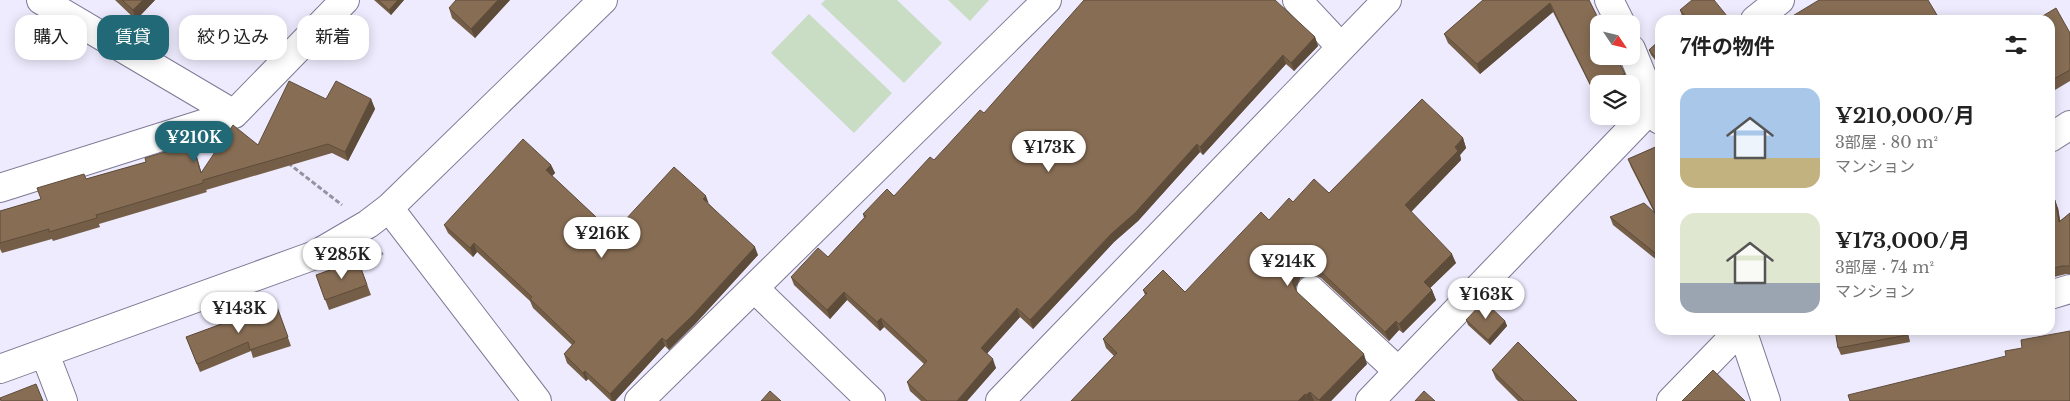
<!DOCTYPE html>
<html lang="ja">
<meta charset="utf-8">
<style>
:root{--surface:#fff;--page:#f6f6f6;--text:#222;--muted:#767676;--accent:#226977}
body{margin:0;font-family:"Libre Baskerville","Noto Sans JP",serif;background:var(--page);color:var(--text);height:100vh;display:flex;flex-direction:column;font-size:19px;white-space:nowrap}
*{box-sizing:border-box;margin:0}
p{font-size:16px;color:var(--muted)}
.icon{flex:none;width:28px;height:28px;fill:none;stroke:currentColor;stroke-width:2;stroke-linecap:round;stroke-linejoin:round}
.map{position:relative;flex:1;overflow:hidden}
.sheet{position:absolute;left:1655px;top:15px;width:400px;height:320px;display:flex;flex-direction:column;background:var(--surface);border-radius:15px;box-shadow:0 2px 12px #0003}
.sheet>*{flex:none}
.guide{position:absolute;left:15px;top:15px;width:475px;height:45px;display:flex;gap:10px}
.needle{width:32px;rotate:125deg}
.fabs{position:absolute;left:1590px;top:15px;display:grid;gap:10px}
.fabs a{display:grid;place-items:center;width:50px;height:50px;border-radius:10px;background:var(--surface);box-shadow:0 2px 12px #0003;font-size:25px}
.price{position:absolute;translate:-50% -42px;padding:0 11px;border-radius:18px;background:#fff;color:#222;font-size:16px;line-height:32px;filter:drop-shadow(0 1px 2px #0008)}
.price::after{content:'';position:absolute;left:50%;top:30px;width:15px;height:11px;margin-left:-8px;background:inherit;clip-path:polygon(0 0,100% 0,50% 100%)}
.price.on{background:var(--accent);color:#fff}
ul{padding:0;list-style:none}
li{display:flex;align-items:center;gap:15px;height:125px;padding:0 25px}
li span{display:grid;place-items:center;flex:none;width:140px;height:100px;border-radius:15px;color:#555}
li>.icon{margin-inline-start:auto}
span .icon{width:60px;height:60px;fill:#fffc;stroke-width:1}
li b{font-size:21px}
h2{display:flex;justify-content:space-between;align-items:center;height:60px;padding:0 25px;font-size:21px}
.pill{padding:0 18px;border-radius:15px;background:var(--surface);box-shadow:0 2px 12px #0003;font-size:18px;line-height:45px}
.pill.on{background:var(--accent);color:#fff}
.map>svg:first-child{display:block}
</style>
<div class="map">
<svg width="2070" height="401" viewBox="0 0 2070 401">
<rect width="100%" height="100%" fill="#edebfd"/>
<!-- garden -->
<path fill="#c9ddc5" d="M825 0H897L942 43 904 83 821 4Z
M948 0H989L970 21Z
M809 14 892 93 854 133 771 53Z"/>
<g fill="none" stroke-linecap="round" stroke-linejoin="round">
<!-- minor casing -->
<g stroke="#7d7994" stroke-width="30">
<path id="minor" d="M41 0 234 114
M1297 0 1340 46
M1609 0 1621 24
M1755 20 1780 0
M1631 49 1660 120
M2050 138 2070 125
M0 188 234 114 345 0
M389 208 537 401
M754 288 871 401
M1311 290 1398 371
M2050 295 2070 289
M1742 330 1766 401
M45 354 63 401
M0 369 315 255 368 224 389 208 603 0
M639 401 1047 0
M1000 401 1387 0
M1370 401 1660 99
M1671 401 1740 330"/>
</g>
<!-- path -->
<path stroke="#9593a2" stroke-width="3" stroke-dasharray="5 2.5" stroke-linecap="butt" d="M288 163 342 205
M372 259 383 253"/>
<!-- minor -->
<use href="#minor" stroke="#fff" stroke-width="28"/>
</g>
<!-- wall -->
<path fill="#745e48" d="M115 0H155L136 20Z
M374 0H404L391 15Z
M510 0 475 38 452 18 449 8Z
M1483 0H1589L1625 74 1628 83 1626 84H1599V98L1597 99 1553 12 1480 74 1448 43 1444 34Z
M1680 10 1727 16 1729 20H1684L1685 19 1682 16Z
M2050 20 2070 33V81L2050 93Z
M1315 37 1318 46 1294 71 1286 64 1203 155 1200 152 1138 221 1114 242 1033 329 1020 317 987 353 996 368 967 401H921L910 391 907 382 924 364 884 327 880 331 847 300 830 319 794 285 791 277 828 257 864 218 863 214 894 196 934 160 984 113Z
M1660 40V66L1651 55 1649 50Z
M326 99H371L375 109 348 161 332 153 206 190 207 192 99 224 100 227 53 241 52 239 2 253 0 249V211L41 199 86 179 146 162 192 144 201 172 258 145Z
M1463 138 1466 148 1460 155 1461 160 1411 212 1456 263 1430 288 1432 290 1436 300 1403 333 1399 330 1389 341 1321 278 1315 275H1307L1300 279 1296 287 1297 292 1367 364 1331 401H1071L1114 356 1106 348 1103 339 1145 295 1143 290 1185 292 1269 220 1293 202 1329 193Z
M1660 145 1658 261 1613 225 1610 217 1654 212 1631 167 1628 159Z
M551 165 555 173 552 176 613 233 709 204 758 255 696 323 669 350 665 346 615 401H611L588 379 586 381 567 363 564 354 572 345 533 308 530 301 477 252 473 257 448 233 444 225Z
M2050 201 2058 208 2060 221 2070 213V274H2066L2050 278Z
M358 260 371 295 329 310 316 275Z
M276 304 291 346 253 358 251 351 200 372 186 337Z
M1466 320 1505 321 1507 326 1490 345 1468 325Z
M1835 330H1907L1910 342 1841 355 1838 348Z
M1492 370 1577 401H1518L1496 379Z"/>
<!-- shaded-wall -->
<path fill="#5e4c3b" d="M143 0H155L136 20 133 10Z
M398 0H404L391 15 389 10Z
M498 0H510L475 38 471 29Z
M1550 3 1553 12 1480 74 1477 64Z
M1727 16 1729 20H1722Z
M1315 37 1318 46 1294 71 1291 63Z
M1283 55 1286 64 1203 155 1200 147Z
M371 99 375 109 348 161 345 152Z
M1463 138 1466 148 1460 155 1461 160 1408 215 1405 205Z
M192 144 196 153 204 182 201 173Z
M1197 144 1200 152 1138 221 1114 242 1033 329 1030 320Z
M551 165 555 173 549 179 546 170Z
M706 196 709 204 703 199Z
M2055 200 2058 208 2062 231 2059 222Z
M474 243 477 252 473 257 470 248Z
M755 247 758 255 696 323 669 350 666 341Z
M1452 254 1456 263 1427 291 1424 282Z
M1297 270 1300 279 1296 287V294L1293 285 1292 278Z
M1432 290 1436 300 1403 333 1399 324Z
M844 292 847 300 830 319 827 310Z
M1017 308 1020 317 984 357 981 348Z
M881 318 884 327 880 331 877 322Z
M1396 321 1399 330 1389 341 1385 332Z
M1505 321 1507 326 1490 345 1488 340Z
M1906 330H1907L1910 342 1907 335Z
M662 338 665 346 615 401H612L610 394Z
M1364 354 1367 364 1331 401H1320L1319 400Z
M993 359 996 368 967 401H957Z
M585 371 588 379 586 381 583 373Z
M1310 392 1314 401H1308L1306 395Z
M1305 394 1308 401H1298Z"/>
<!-- building -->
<path fill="#876d54" stroke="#5e4c3b" d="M122 0H143L133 10Z
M378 0H398L389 10Z
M456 0H498L471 29 449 8Z
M1084 0H1275L1315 37 1291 63 1283 55 1200 147 1197 144 1135 213 1111 234 1030 320 1017 308 981 348 993 359 957 401H927L907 382 927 361 881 318 877 322 844 292 827 310 791 277 818 248 828 257 866 216 863 214 887 189 894 196 930 157 934 160 980 110 984 113Z
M1483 0H1589L1601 24H1599V56H1616L1625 74 1605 84H1599V87L1593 90 1550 3 1477 64 1444 34Z
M1692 0H1714L1727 16 1722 20H1684L1687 18 1680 10Z
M1819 0H1928L1940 20H1786Z
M2056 8 2070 33V70L2050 81V20H2036Z
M1660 40V63L1649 50Z
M289 81 326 99 336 81 371 99 345 152 328 144 203 180V183L96 215 97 218 49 232V229L0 243V211L41 199 37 188 84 174 86 179 146 162 145 158 192 144 201 173 233 125 258 145Z
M1422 99 1463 138 1455 147 1458 151 1405 205 1452 254 1424 282 1432 290 1399 324 1396 321 1385 332 1318 269 1312 266H1304L1297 270 1292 278 1293 285 1297 292 1364 354 1319 400 1310 392 1306 395 1305 394 1298 401H1071L1117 353 1103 339 1147 293 1143 290 1163 270 1185 292 1261 212 1269 220 1289 198 1293 202 1314 179 1329 193Z
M523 139 551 165 546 170 613 233 674 167 706 196 703 199 755 247 693 315 666 341 662 338 610 394 585 371 583 373 564 354 575 342 530 299 532 297 474 243 470 248 444 225Z
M1660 145V267L1655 253 1610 217 1644 203 1656 214 1628 159Z
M2055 200 2059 222 2070 213V266H2062L2050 269V201Z
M358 260 367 285 325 300 316 275Z
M1484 301 1505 321 1488 340 1466 320Z
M276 304 288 337 250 350 248 342 197 364 186 337Z
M1835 330H1906L1907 335 1838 348Z
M2070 331V401H1850L1848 395 2006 356 2005 351 2022 348 2021 340Z
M1518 342 1577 401H1524L1492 370Z
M1713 370 1745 401H1682Z
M36 384 43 401H1L0 398Z
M770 391 781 401H761Z
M1424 391 1435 401H1415Z"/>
</svg>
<div class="fabs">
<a><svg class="needle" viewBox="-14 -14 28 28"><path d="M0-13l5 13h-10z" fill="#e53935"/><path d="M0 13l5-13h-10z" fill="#767676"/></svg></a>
<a><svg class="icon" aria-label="layers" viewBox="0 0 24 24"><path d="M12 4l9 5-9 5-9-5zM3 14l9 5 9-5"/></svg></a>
</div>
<b class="price on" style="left:194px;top:163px">¥210K</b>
<b class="price" style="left:1049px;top:173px">¥173K</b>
<b class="price" style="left:602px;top:259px">¥216K</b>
<b class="price" style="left:342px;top:280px">¥285K</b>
<b class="price" style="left:1288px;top:287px">¥214K</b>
<b class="price" style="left:1486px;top:320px">¥163K</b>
<b class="price" style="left:239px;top:334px">¥143K</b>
<div class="guide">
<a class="pill">購入</a>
<a class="pill on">賃貸</a>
<a class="pill">絞り込み</a>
<a class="pill">新着</a>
</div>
<section class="sheet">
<h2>7件の物件<svg class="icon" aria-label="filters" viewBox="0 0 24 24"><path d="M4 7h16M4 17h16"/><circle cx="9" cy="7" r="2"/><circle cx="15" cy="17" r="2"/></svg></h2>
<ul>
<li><span style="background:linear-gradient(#a9c7e8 70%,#c2b280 0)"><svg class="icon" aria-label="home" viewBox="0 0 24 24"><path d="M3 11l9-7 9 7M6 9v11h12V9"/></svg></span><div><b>¥210,000/月</b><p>3部屋 · 80 m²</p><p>マンション</p></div></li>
<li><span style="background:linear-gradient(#dfe7d0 70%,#9aa5b1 0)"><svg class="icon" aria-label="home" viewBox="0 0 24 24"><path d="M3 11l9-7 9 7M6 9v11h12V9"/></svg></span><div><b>¥173,000/月</b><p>3部屋 · 74 m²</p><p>マンション</p></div></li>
</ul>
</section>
</div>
